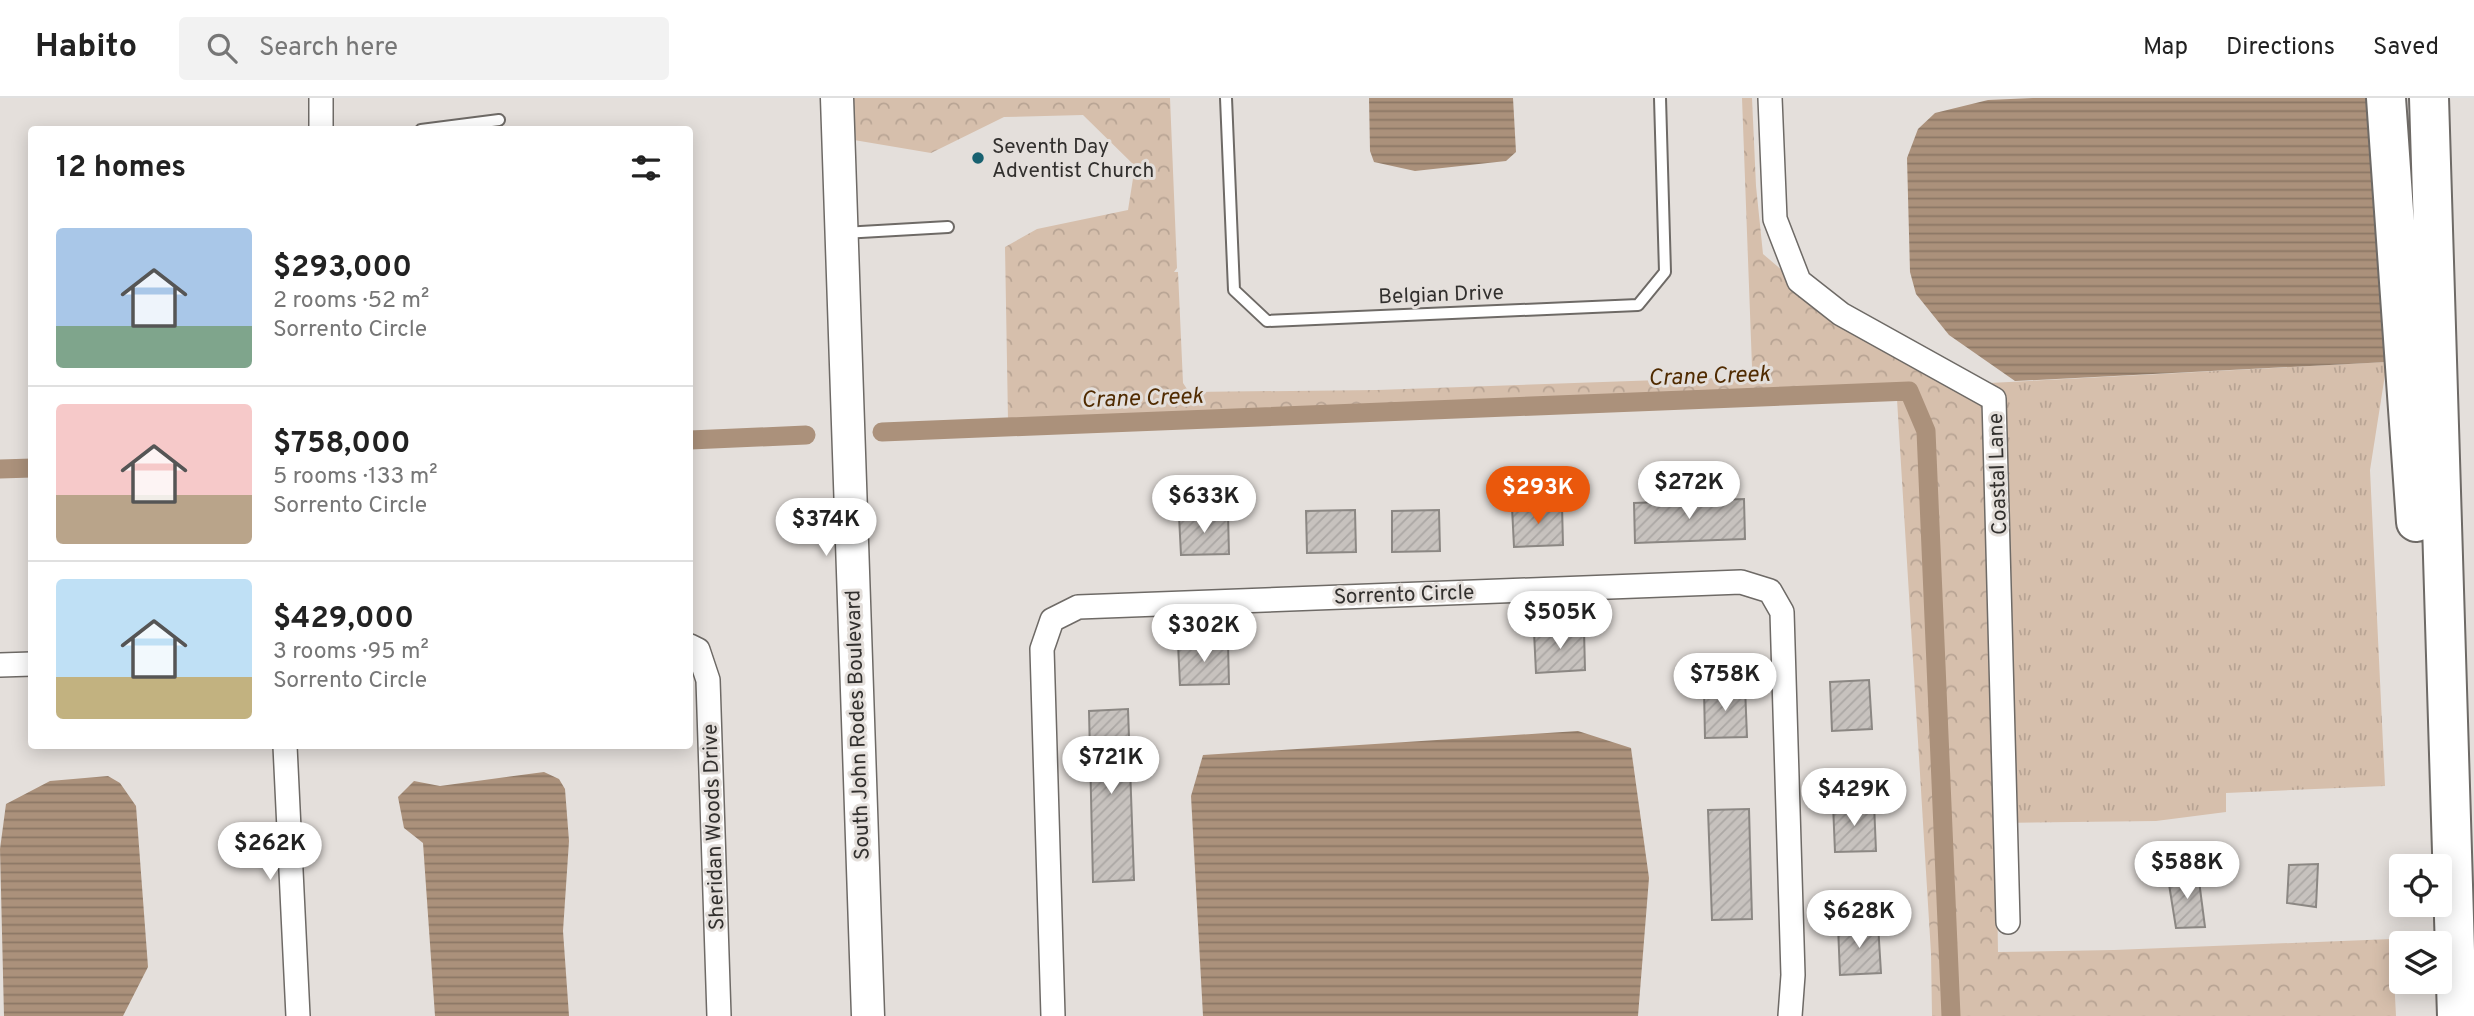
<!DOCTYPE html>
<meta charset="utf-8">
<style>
:root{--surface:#fff;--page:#f2f2f2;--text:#222;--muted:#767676;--line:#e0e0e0;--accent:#ea580c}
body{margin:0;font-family:Overpass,sans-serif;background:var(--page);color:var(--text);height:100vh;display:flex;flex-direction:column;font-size:26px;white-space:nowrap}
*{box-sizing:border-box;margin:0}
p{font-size:23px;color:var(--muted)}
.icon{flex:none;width:38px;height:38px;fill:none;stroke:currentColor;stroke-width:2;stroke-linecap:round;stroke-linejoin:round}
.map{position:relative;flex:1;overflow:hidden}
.drawer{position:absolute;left:28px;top:28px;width:665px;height:623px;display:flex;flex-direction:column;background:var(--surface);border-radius:7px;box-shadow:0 4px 18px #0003}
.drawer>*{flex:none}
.buttons{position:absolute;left:2389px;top:756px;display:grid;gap:14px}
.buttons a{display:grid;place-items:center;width:63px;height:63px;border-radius:7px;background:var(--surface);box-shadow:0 4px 18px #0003;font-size:35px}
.price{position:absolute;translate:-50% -60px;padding:0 16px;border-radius:24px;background:#fff;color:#222;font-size:23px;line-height:46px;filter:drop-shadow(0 2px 4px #0008)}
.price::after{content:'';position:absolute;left:50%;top:42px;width:21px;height:16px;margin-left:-10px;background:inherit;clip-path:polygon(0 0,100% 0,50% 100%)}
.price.current{background:var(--accent);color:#fff}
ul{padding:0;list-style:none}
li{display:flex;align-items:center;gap:21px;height:175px;padding:0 28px}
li+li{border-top:2px solid var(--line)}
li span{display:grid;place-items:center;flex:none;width:196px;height:140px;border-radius:7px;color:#555}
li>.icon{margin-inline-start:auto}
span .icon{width:84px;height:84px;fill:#fffc;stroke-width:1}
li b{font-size:30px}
h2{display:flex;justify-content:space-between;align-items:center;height:84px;padding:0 28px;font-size:30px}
header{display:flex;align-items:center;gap:42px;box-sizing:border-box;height:98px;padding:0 35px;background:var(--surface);border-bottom:2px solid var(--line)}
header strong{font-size:33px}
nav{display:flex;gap:38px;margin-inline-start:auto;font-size:24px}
.search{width:490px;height:63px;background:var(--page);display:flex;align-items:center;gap:18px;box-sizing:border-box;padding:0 24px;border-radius:7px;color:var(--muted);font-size:26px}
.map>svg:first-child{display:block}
</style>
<header>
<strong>Habito</strong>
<div class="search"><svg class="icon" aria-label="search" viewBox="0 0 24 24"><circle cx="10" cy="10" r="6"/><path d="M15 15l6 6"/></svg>Search here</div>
<nav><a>Map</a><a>Directions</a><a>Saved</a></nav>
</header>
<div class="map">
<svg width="2474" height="918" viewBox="0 0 2474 918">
<defs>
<pattern id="grass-tufts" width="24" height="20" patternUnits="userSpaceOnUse" patternTransform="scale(1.75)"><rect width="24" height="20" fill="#d6bfac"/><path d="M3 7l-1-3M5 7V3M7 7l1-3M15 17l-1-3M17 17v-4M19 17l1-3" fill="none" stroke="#b8a494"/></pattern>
<pattern id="forest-crowns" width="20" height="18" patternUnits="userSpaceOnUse" patternTransform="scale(1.75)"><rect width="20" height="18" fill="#d6bfac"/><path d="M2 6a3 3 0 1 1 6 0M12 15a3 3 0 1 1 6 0" fill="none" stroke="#b8a494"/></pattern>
<pattern id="water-rules" width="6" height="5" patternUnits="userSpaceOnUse" patternTransform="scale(1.75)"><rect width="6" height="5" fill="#ab917b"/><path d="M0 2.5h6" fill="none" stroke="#8c7765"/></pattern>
<pattern id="building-hatch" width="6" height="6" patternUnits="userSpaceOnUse" patternTransform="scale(1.75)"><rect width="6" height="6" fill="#c7c2be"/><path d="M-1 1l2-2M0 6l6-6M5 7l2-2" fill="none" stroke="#aba7a4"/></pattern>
</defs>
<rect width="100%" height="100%" fill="#e4dfdb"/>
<!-- grass -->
<path fill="url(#grass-tufts)" d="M2387 264 2370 372 2385 688 2226 695V714L2156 723 1996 725 1989 285Z"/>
<!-- forest -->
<path fill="url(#forest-crowns)" d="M847 0H1170L1177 170 1174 174H1178L1183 285 1189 294 1377 292 1746 279 1752 269 1742 0H1752L1756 88 1763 156 1841 222 1975 285H1989L1998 854 2114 852 2392 841 2396 918H1932L1931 855 1896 285 1721 303 1008 322 1005 149 1037 131 1128 112 1135 68 1083 17 1004 19 931 55 848 41Z"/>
<!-- water -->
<path fill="url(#water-rules)" d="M1369 0H1513L1516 54 1506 63 1415 73 1374 64 1370 53Z
M2033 0H2376L2387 264 2015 283 1949 237 1916 196 1910 174 1907 60 1918 31 1935 15 1988 2Z
M1578 633 1631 650 1649 780 1638 918H1203L1191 698 1203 657Z
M544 674 559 681 565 691 569 743 563 833 569 918H435L423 745 404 730 398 699 414 683 440 688Z
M108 678 120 685 136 708 148 869 123 918H4L0 751 6 706 50 683Z"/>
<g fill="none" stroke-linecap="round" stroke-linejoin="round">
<!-- canal -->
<path stroke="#ab917b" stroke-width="19" d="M882 334 1909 293 1926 333 1951 918
M690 342 806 337
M0 371 32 370"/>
</g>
<!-- building -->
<path fill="url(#building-hatch)" stroke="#8b8783" stroke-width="2" d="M1744 401 1745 441 1635 445 1634 405Z
M1562 407 1563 447 1514 449 1512 409Z
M1355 412 1356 454 1307 455 1306 413Z
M1439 412 1440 453 1392 454V413Z
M1228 416 1229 456 1181 457 1179 418Z
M1584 532 1585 572 1536 575 1534 534Z
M1228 545 1229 586 1180 587 1178 546Z
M1869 582 1872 631 1832 633 1830 584Z
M1745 589 1747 639 1705 640 1704 591Z
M1128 611 1134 782 1093 784 1089 613Z
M1874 705 1876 753 1835 754 1833 706Z
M1749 711 1752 821 1712 822 1708 712Z
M2318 766 2316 809 2287 805 2289 767Z
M2198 775 2205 829 2176 830 2168 780Z
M1878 826 1881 875 1840 877 1838 828Z"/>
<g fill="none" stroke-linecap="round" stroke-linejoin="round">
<!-- lane casing -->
<g stroke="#6e6a66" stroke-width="14">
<path id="lane" d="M1226 0 1234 192 1267 223 1638 207 1665 174 1660 0
M421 32 499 22
M843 135 948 129"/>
</g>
<!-- street casing -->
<g stroke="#6e6a66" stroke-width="26">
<path id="street" d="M321 0V32
M1770 0 1775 121 1799 183 1841 216 1994 301 2008 824
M690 548 698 552 708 582 719 918
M0 567 32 566
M285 648 298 918
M1053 918 1042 551 1052 522 1078 509 1741 484 1770 493 1782 514 1793 877 1790 918"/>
</g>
<!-- secondary casing -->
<g stroke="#6e6a66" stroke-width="35">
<path id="secondary" d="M837 0 868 918"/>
</g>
<!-- highway casing -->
<g stroke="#6e6a66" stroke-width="42">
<path id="highway" d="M2386 0 2416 424
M2429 0 2457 918"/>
</g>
<!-- lane -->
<use href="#lane" stroke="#fff" stroke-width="10"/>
<!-- street -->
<use href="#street" stroke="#fff" stroke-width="23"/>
<!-- secondary -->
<use href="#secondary" stroke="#fff" stroke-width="32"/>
<!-- highway -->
<use href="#highway" stroke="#fff" stroke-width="38"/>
</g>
<!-- markers -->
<circle fill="#186170" stroke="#e4dfdb" stroke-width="2.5" cx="978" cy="60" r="7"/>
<g text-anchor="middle" stroke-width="6" stroke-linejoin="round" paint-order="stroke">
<!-- poi labels -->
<g font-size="21" fill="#32302e" stroke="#e4dfdb" text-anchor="start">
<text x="992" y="55">Seventh Day<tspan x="992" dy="24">Adventist Church</tspan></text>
</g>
<!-- street labels -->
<g font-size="21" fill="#32302e" stroke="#e4dfdb">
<text transform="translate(1441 196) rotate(-2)" y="7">Belgian Drive</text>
<text transform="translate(1997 376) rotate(-92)" y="7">Coastal Lane</text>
<text transform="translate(1404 496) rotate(-2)" y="7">Sorrento Circle</text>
<text transform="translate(857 627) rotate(-92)" y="7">South John Rodes Boulevard</text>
<text transform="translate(713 729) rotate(-92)" y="7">Sheridan Woods Drive</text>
</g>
<!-- water labels -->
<g font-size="23" font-style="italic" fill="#502b01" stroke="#e4dfdb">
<text transform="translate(1709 277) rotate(-2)" y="8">Crane Creek</text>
<text transform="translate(1142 299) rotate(-2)" y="8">Crane Creek</text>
</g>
</g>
</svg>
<div class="buttons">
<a><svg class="icon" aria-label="locate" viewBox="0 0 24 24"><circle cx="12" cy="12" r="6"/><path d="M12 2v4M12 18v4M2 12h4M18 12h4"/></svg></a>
<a><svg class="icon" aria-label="layers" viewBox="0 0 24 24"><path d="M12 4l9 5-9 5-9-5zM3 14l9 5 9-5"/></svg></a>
</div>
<b class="price" style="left:1689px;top:423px">$272K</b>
<b class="price current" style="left:1538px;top:428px">$293K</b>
<b class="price" style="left:1204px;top:437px">$633K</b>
<b class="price" style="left:826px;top:460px">$374K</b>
<b class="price" style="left:1560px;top:553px">$505K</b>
<b class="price" style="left:1204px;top:566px">$302K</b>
<b class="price" style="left:1725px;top:615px">$758K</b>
<b class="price" style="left:1111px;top:698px">$721K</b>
<b class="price" style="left:1854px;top:730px">$429K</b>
<b class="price" style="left:270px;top:784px">$262K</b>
<b class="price" style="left:2187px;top:803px">$588K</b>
<b class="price" style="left:1859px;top:852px">$628K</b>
<section class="drawer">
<h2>12 homes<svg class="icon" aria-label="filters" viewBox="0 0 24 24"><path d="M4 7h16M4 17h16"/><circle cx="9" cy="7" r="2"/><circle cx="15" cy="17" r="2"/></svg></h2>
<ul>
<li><span style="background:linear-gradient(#a9c7e8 70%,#7fa58c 0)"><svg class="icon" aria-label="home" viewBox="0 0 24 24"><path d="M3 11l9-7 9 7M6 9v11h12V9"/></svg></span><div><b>$293,000</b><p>2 rooms · 52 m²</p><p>Sorrento Circle</p></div></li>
<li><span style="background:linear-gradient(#f6c9c9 65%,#b9a48a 0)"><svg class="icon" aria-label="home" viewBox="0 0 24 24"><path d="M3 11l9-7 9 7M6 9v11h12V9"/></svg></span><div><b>$758,000</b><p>5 rooms · 133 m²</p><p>Sorrento Circle</p></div></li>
<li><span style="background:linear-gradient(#bfe0f5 70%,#c2b280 0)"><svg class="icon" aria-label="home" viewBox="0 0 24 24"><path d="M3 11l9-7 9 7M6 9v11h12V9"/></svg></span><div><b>$429,000</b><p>3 rooms · 95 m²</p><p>Sorrento Circle</p></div></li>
</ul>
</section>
</div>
